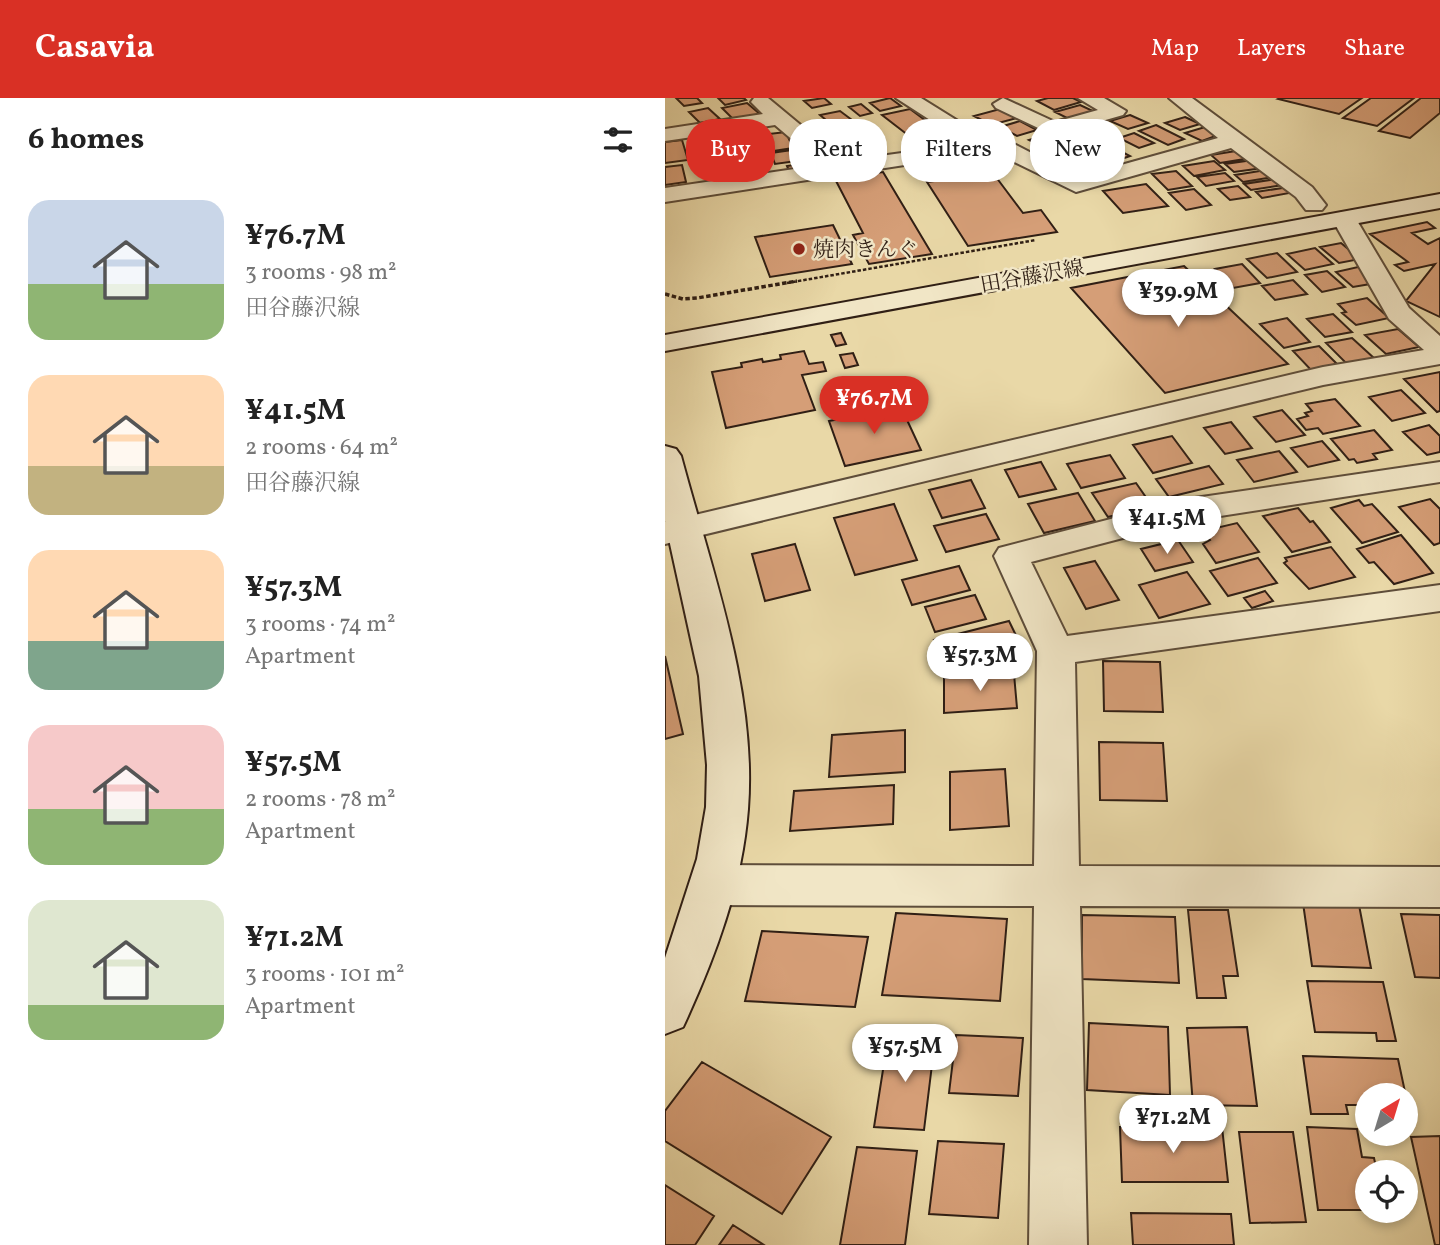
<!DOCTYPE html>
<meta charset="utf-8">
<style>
:root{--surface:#fff;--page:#f6f6f6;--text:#222;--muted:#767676;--accent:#d93025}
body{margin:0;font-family:Vollkorn,"Noto Serif JP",serif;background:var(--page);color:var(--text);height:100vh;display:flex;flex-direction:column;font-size:26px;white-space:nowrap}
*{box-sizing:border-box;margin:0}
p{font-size:23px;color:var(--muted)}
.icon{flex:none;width:38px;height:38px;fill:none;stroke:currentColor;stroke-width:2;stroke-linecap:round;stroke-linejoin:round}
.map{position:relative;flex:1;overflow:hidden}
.drawer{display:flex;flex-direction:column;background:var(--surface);width:665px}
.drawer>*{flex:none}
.hud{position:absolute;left:21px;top:21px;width:648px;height:63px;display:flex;gap:14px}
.needle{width:46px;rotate:38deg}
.fabs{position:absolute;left:690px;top:985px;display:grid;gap:14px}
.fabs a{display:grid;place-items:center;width:63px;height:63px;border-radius:50%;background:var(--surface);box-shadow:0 4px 10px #0003;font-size:35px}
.price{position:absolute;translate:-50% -60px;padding:0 16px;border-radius:24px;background:#fff;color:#222;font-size:23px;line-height:46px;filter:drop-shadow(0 2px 4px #0008)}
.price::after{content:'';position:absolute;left:50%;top:42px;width:21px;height:16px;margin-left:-10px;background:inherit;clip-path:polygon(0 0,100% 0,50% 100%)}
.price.on{background:var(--accent);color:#fff}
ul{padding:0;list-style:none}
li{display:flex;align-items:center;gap:21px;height:175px;padding:0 28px}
li span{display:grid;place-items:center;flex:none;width:196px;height:140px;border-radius:21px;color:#555}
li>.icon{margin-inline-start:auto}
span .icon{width:84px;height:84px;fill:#fffc;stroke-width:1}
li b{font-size:30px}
h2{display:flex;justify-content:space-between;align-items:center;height:84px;padding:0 28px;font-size:30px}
.chip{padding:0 24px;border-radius:28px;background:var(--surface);box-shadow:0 4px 10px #0003;font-size:24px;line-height:63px}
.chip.on{background:var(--accent);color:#fff}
header{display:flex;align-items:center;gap:42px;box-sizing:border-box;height:98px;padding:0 35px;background:var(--accent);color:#fff}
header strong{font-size:33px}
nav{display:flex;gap:38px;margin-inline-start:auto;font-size:24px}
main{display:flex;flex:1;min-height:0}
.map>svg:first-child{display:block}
</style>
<header>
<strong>Casavia</strong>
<nav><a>Map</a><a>Layers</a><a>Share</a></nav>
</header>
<main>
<section class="drawer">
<h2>6 homes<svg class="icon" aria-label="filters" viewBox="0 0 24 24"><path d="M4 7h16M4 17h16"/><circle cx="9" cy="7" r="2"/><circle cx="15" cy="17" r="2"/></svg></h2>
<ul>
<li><span style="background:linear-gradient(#c9d6e8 60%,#8fb573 0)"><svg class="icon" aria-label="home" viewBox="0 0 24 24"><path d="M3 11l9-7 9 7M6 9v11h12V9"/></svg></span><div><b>¥76.7M</b><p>3 rooms · 98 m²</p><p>田谷藤沢線</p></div></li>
<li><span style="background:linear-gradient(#ffd9b3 65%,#c2b280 0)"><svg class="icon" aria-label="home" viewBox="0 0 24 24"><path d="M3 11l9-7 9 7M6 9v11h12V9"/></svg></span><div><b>¥41.5M</b><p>2 rooms · 64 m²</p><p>田谷藤沢線</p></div></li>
<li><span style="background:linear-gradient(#ffd9b3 65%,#7fa58c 0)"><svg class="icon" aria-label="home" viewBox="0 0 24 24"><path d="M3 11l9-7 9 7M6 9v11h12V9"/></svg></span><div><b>¥57.3M</b><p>3 rooms · 74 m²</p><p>Apartment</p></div></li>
<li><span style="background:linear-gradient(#f6c9c9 60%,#8fb573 0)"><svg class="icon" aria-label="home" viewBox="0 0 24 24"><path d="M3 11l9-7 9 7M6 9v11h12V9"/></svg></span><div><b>¥57.5M</b><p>2 rooms · 78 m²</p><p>Apartment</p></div></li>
<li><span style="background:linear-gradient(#dfe7d0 75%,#8fb573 0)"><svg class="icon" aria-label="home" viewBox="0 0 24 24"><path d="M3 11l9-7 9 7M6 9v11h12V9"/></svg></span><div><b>¥71.2M</b><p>3 rooms · 101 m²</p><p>Apartment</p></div></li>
</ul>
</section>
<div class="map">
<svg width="775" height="1147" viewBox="0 0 775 1147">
<rect width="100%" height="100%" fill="#e9d8a7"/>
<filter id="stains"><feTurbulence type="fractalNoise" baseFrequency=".00286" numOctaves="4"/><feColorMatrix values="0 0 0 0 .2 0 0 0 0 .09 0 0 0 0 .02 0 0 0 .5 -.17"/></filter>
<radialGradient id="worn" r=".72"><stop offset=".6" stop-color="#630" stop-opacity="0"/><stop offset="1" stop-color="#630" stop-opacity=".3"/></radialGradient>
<!-- building -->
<path fill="#d59e77" stroke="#301f15" stroke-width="2" d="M11 0H32L37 5 19 8Z
M53 0H79L81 2 60 7Z
M159 0 166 6 147 10 139 3Z
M225 0 236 8 215 13 205 5Z
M383 0H408L416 4 389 12 372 3Z
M697 0 674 16 613 1 615 0Z
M706 0H749L712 28 678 20Z
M756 0H775V15L745 40 714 33Z
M82 5 96 17 70 23 57 10Z
M196 6 207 15 195 18 184 9Z
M415 7 428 13 404 21 390 14Z
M43 10 55 21 35 25 24 14Z
M245 11 276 34 248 41 217 17Z
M335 11 352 20 326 27 309 18Z
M175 13 187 22 167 27 155 17Z
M465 17 483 25 463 31 445 23Z
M520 19 535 26 515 32 500 25Z
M355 23 372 32 352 38 335 29Z
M188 25 201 35 183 39 171 29Z
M432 27 448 35 425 42 409 34Z
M491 27 519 41 503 47 474 33Z
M540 29 556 36 537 43 520 35Z
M121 34 128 50 102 54 95 37Z
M469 35 489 45 474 50 454 40Z
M383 36 406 48 387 54 364 42Z
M86 38 92 53 68 56 63 41Z
M201 40 215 51 194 56 181 44Z
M17 42 23 62 0 65V44Z
M52 43 57 56 31 59 27 46Z
M436 43 465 58 451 63 423 48Z
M134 51 139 62 110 66 106 55Z
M418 51 431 58 405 66 392 59Z
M577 52 586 60 555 65 546 57Z
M95 57 102 75 77 78 70 60Z
M433 61 446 68 419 77 406 70Z
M588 62 598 70 569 74 560 66Z
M549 63 560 72 529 78 518 68Z
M151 64 154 71 125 75 122 68Z
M17 67 21 84 0 87V69Z
M601 72 609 79 578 84 570 77Z
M511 73 527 88 503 92 487 76Z
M218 74 267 156 204 166 188 137 198 135 170 81Z
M328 75 358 115 376 112 392 134 303 148 262 84Z
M560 75 569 83 541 88 532 79Z
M611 81 618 87 586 92 579 86Z
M481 86 503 108 458 115 438 93Z
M573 88 585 99 565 102 553 91Z
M624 89 630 94 597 100 591 94Z
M529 91 546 107 521 112 504 95Z
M762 124 770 130 747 135 763 146 775 140V219L741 203 770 166 739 173 730 167 743 164 705 136Z
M168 127 187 166 105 179 90 139Z
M676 145 695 161 674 165 655 149Z
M650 150 668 166 640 172 622 156Z
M612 155 632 174 602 180 582 161Z
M577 166 595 185 568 190 550 171Z
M519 168 623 266 500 295 406 190Z
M693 169 711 185 688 189 671 174Z
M662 173 680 189 657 194 640 177Z
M628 182 642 196 610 202 597 188Z
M702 200 724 220 691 227 677 215 681 214 673 206Z
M668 216 687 234 660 239 642 221Z
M622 220 645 244 619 250 595 226Z
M733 231 754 249 721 256 700 237Z
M176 235 181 246 171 248 166 237Z
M687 240 710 261 683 267 661 245Z
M654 248 672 266 646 272 628 253Z
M139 253 144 266 158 264 161 273 137 277 150 312 61 330 47 274 77 269 76 265 97 261 98 264 116 261 115 257Z
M188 255 193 267 180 270 175 257Z
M775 274V313L772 314 739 281Z
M736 292 760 315 727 323 704 299Z
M670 301 695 328 658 336 653 330 641 332 632 321 643 318 640 315 647 313 641 306Z
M236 309 256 352 180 368 164 323Z
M617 312 640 337 611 344 589 319Z
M566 324 587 350 560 356 539 330Z
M764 327 775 338V354L762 357 738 334Z
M709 332 727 352 708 356 712 361 692 365 689 361 684 362 666 341Z
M507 338 527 365 488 375 468 347Z
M657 343 674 362 643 369 626 350Z
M614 353 632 374 589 384 572 362Z
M445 357 460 380 416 390 402 366Z
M376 364 391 391 354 399 340 372Z
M544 368 558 386 504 399 491 381Z
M306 382 320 410 277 420 264 392Z
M471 385 487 408 443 419 427 395Z
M413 395 430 423 379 435 363 406Z
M765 401 775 411V445L769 447 734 409Z
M694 402 699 408 707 406 733 434 697 445 666 410Z
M229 406 252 462 190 477 169 420Z
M633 410 645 424 648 423 665 444 627 454 598 418Z
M321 416 334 441 281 454 269 428Z
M572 425 594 454 551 465 538 446 545 442 538 433Z
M736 437 768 475 729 486 709 464 704 465 692 451Z
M513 442 528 464 490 473 476 451Z
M130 446 145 492 100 503 87 456Z
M666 449 690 479 644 491 619 465 622 463 620 460Z
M593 460 612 485 563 498 545 473Z
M430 463 454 502 421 511 399 470Z
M294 468 305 492 247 507 237 482Z
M522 474 545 506 494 520 474 487Z
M600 493 608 503 587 510 579 500Z
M310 497 321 521 270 534 260 509Z
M344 523 358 552 281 573 269 542Z
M0 558 18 636 0 641Z
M438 563 495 564 498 614 439 613Z
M349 576 352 610 279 615V580Z
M240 632V674L164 679 167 637Z
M434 644 498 645 502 703 435 702Z
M340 671 344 728 285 732V674Z
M229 687 228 726 125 733 129 693Z
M638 805 694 807 706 870 647 868Z
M523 812H563L573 878H558L561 900H532Z
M231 815 342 821 335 903 217 897Z
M736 816 775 817V880L750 879Z
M417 817 510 819 514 885 417 881Z
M97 833 203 839 190 909 80 903Z
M642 883 718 884 731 943H712L711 935 650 934Z
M424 925 503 929 505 997 422 992Z
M582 929 592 1008 528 1007 522 930Z
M291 937 358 940 353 998 284 995Z
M223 940 270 942 259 1032 209 1029Z
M638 958 733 961 743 1008H740V998H702V1007H681L683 1016H646Z
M37 964 166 1039 117 1116 0 1043V1013Z
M455 1029H557L563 1084H457Z
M642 1029 692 1031 697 1059 709 1060 712 1074H702V1112H653Z
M574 1034H628L641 1124 585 1125Z
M775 1038V1147H770L746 1039Z
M273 1043 339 1046 333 1120 264 1116Z
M192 1049 252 1053 240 1147H175Z
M0 1087 49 1118 30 1147H0Z
M466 1115 566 1116 569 1147H468Z
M68 1127 99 1147H54Z"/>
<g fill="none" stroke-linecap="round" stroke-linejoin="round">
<!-- street casing -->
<g stroke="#5e4d3a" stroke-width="4">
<path id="street" d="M89 0H103L179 63 244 54 293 40 231 0H256L317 38 351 47 413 79 553 40 504 0H527L647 89 661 107 657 112H641L631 99 566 50 411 94 335 57 310 49 246 66 0 104V90L157 67 110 27 0 43V31L98 16 86 4Z
M338 0 390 24 433 12 413 0H439L461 13 458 17 388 37 331 10 328 6Z
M679 114 687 116 691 121 744 210 775 238V266L658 287 0 446V424L658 269 759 252 724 221 667 121 671 116Z
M775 364V384L523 423 366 464 402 538 775 487V513L410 564 414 768 775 769V809L415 808 422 1147H364L369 808 48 807 32 801 25 787 32 773 48 767 369 768 372 553 329 458 334 450 523 401Z"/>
</g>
<!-- secondary casing -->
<g stroke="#301f15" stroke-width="4">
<path id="secondary" d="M775 96V110L0 253V237Z
M0 348 11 351 16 358C46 471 92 592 83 711 77 788 50 860 18 929L0 936V860L32 761 41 709 42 667 34 578 0 423Z"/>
</g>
<!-- path-far1 -->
<path stroke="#301f15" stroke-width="2.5" stroke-dasharray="3.5 2" stroke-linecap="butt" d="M122 185 371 142"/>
<!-- path -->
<path stroke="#301f15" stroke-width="3.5" stroke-dasharray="4.5 2.5" stroke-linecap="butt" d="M0 196 18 201 32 200 132 183"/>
<!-- street -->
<use href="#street" fill="#f1e6c6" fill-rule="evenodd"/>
<!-- secondary -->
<use href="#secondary" fill="#f1e6c6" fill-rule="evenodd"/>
</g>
<!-- markers -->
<circle fill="#8f2418" stroke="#f1e6c6" stroke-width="2.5" cx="134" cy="151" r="7"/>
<g text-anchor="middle" stroke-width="5" stroke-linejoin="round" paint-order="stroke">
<!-- far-poi labels -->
<g font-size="21" fill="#301f15" stroke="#f1e6c6" text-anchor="start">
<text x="148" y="158">焼肉きんぐ</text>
</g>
<!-- far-street labels -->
<g font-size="21" fill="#301f15" stroke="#f1e6c6">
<text transform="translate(367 178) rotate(-10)" y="7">田谷藤沢線</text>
</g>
</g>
<rect width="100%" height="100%" filter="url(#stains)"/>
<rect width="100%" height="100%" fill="url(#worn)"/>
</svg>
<div class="fabs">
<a><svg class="needle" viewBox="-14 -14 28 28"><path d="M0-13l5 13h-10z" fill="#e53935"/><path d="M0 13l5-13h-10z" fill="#767676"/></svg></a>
<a><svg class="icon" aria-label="locate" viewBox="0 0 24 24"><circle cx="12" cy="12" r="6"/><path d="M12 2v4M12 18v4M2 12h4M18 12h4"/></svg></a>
</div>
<b class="price" style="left:513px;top:231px">¥39.9M</b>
<b class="price on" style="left:209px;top:338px">¥76.7M</b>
<b class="price" style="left:502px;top:458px">¥41.5M</b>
<b class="price" style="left:315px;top:595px">¥57.3M</b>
<b class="price" style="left:240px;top:986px">¥57.5M</b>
<b class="price" style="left:508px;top:1057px">¥71.2M</b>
<div class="hud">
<a class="chip on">Buy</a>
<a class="chip">Rent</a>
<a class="chip">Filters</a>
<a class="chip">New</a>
</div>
</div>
</main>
